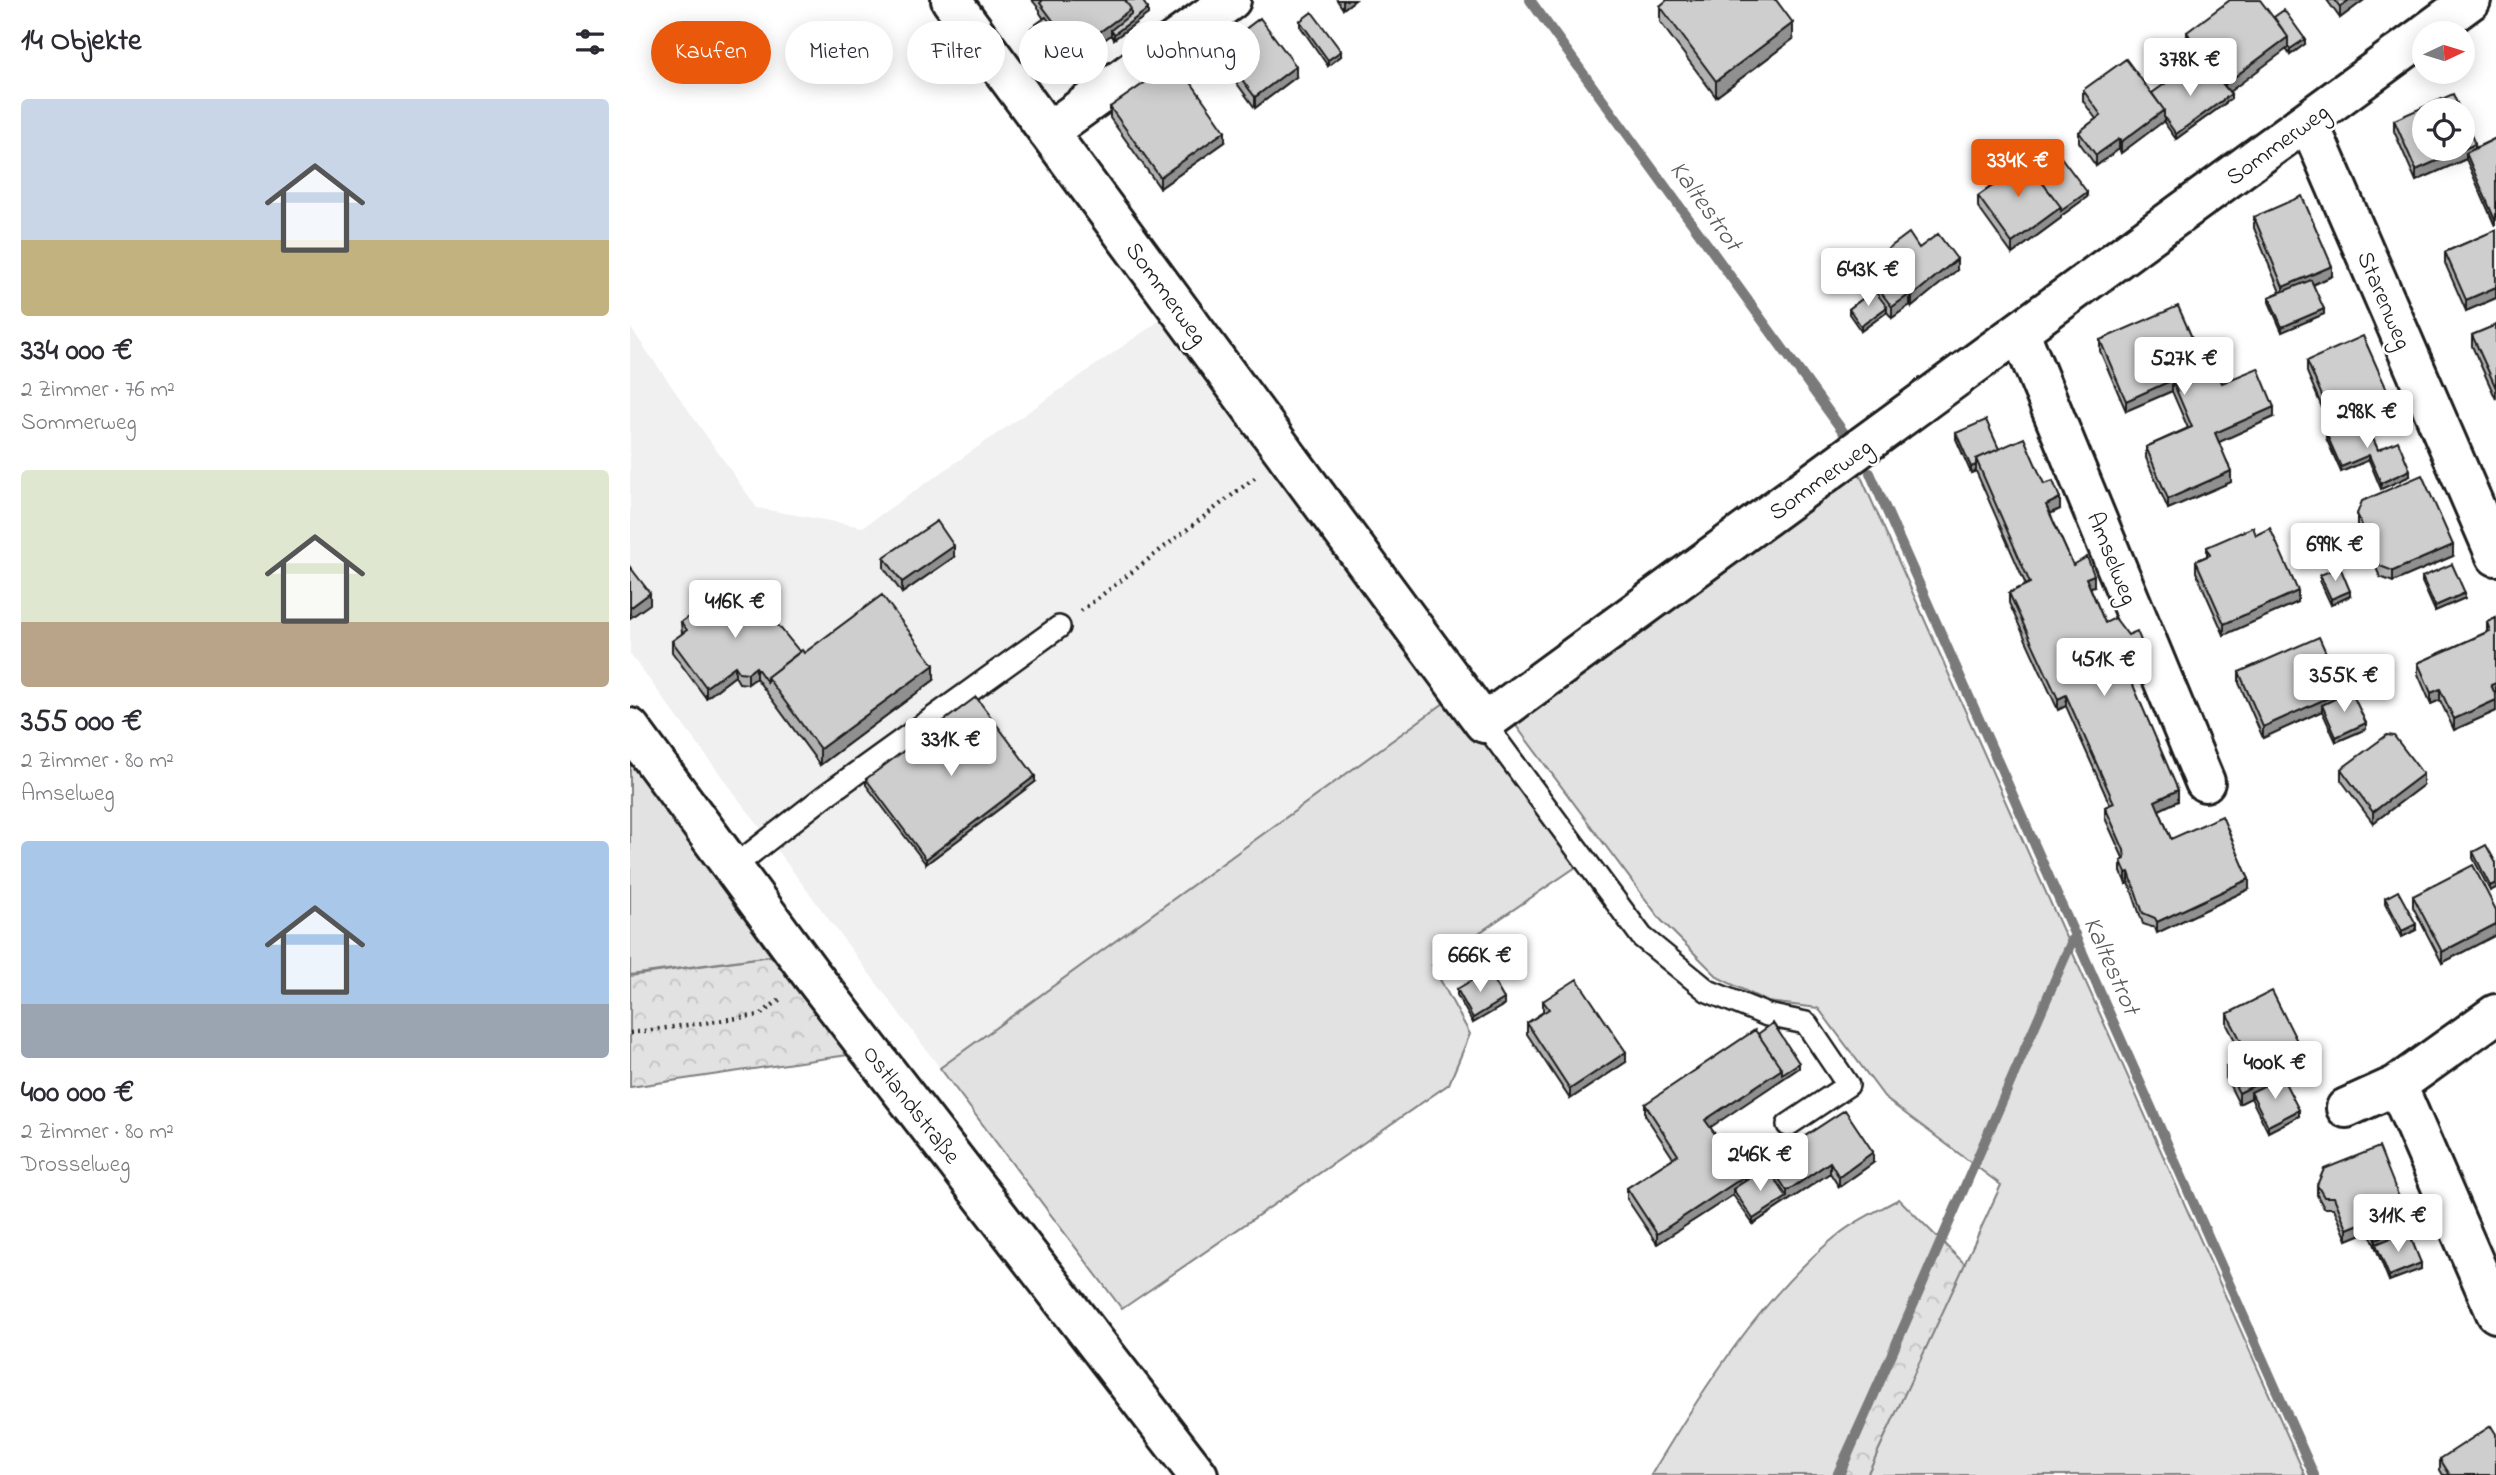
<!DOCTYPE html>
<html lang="de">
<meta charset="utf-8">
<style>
:root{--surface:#fff;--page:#f2f2f3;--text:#2b2b33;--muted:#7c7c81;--accent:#ea580c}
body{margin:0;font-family:"Indie Flower",sans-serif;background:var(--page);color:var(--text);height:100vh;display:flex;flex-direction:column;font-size:26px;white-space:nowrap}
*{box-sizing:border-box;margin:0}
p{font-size:23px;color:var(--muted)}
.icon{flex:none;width:38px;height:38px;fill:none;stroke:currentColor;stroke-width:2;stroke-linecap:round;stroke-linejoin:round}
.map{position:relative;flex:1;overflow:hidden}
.details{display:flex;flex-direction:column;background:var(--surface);width:630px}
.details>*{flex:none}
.banner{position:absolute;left:21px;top:21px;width:665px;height:63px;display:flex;gap:14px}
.needle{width:46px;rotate:86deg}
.buttons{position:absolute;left:1782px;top:21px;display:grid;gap:14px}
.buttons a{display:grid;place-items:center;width:63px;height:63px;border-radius:50%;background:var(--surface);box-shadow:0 4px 18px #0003;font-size:35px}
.price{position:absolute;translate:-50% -60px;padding:0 16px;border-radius:7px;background:#fff;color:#222;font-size:23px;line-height:46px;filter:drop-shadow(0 2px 4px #0008)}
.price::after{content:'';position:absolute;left:50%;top:42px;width:21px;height:16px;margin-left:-10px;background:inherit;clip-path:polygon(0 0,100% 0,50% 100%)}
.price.selected{background:var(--accent);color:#fff}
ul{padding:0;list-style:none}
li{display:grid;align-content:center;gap:14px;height:371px;padding:0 21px}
li span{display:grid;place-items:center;height:217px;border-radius:7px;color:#555}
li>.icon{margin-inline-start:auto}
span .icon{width:126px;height:126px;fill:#fffc;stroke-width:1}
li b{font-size:30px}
h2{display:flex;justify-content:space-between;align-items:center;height:84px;padding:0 21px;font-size:30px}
.pill{padding:0 24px;border-radius:32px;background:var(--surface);box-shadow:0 4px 18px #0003;font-size:24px;line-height:63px}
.pill.selected{background:var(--accent);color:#fff}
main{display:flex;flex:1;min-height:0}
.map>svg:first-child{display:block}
</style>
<main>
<section class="details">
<h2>14 Objekte<svg class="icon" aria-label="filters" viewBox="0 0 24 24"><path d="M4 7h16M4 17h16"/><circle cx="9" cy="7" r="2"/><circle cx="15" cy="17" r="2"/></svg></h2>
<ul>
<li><span style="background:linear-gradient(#c9d6e8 65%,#c2b280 0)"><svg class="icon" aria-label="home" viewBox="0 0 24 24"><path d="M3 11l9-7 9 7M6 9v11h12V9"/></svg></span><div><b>334 000 €</b><p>2 Zimmer · 76 m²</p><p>Sommerweg</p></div></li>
<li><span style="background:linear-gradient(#dfe7d0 70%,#b9a48a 0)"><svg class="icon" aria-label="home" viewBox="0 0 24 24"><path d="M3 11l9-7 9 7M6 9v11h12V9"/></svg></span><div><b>355 000 €</b><p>2 Zimmer · 80 m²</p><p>Amselweg</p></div></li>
<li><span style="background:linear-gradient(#a9c7e8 75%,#9aa5b1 0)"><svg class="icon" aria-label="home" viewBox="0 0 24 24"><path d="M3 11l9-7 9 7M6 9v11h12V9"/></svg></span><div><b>400 000 €</b><p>2 Zimmer · 80 m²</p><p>Drosselweg</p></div></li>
</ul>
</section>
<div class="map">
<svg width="1866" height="1475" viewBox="0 0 1866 1475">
<defs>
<pattern id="forest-crowns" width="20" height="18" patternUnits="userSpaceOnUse" patternTransform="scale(1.75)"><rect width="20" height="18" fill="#e2e2e2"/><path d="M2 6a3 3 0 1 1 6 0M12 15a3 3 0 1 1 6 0" fill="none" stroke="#c1c1c1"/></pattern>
</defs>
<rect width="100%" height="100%" fill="#fff"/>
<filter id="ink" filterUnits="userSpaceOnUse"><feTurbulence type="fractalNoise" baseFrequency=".0143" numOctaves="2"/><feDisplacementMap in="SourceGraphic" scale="14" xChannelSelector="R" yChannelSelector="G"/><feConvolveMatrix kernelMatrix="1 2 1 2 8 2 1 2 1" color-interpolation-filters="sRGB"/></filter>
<g filter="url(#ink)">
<!-- built -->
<path fill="#f0f0f0" d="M542 312 821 698 310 1068 0 654V327L127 508 233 527Z"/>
<!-- grass -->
<path fill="#e2e2e2" stroke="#7f7f7f" stroke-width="2" d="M1228 470 1675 1475H1237L1371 1185 1256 1099 1188 1008 1138 1002 1089 978 1031 920 881 719Z
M821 698 946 867 802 965 840 1034 819 1084 492 1309 310 1068Z
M0 761 141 956 0 975Z
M1269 1199 1310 1240 1203 1475H1021C1071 1392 1132 1295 1209 1234 1226 1220 1249 1210 1269 1199Z"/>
<!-- forest -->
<path fill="url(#forest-crowns)" stroke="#7f7f7f" stroke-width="2" d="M141 956 218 1055 0 1087V976Z
M1310 1240 1335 1264 1237 1475H1203Z"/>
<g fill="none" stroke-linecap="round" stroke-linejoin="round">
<!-- stream -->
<path stroke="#7a7a7a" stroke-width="10" d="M900 0 1217 437
M1240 473 1684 1475
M1209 1475 1445 934"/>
<!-- service casing -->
<g stroke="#1c1c1c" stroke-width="26">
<path id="service" d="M854 723 1012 937 1078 991 1137 1015 1176 1023 1218 1085 1158 1125
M102 868 196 795 429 627"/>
</g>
<!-- minor casing -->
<g stroke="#1c1c1c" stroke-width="44">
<path id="minor" d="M321 0 854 723 1794 35
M1796 33 1841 0
M1678 121 1866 556
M418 132 601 0
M1390 333 1575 782
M1866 1014 1767 1085 1866 1313
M1716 1108 1767 1085"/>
</g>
<!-- secondary casing -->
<g stroke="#1c1c1c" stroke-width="44">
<path id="secondary" d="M0 728 181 974 568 1475"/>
</g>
<!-- path -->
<path stroke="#1c1c1c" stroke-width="4.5" stroke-dasharray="2 5" stroke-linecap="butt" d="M451 611 627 476
M0 1033 130 1015 153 997"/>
<!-- service -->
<use href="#service" stroke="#fff" stroke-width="21"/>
<!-- minor -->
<use href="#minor" stroke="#fff" stroke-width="38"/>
<!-- secondary -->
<use href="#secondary" stroke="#fff" stroke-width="38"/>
</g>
<!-- wall -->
<path fill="#b1b1b1" stroke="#1c1c1c" stroke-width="2" d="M402 0H512L518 14 484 39 481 35 468 44 469 51 433 77 401 33V28L414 19 410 13V10Z
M707 0H725L713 9Z
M1697 0H1734L1710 18Z
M1030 6 1163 39 1086 97 1030 22Z
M1644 17 1675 44 1660 55 1656 49 1599 91 1601 99 1546 139 1533 121 1491 153 1489 149 1466 166 1449 142V132L1466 119 1453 101V90L1522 93 1556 82 1575 68 1570 61 1565 63 1557 52V32Z
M670 21 711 56 698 66 670 26Z
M589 49 666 77 625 108 589 59Z
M480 107 595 142 530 188 480 118Z
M1764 120 1845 148 1866 138 1865 226 1836 159 1786 181 1764 131Z
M1406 174 1457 197 1431 216V218L1382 254 1348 207V196L1359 188V178Z
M1624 217 1702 276 1683 285 1694 314 1652 332 1639 302V297L1650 292 1624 228Z
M1866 230V298L1836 311 1815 263V252Z
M1289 248 1327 270 1282 307 1280 305 1262 318 1257 312 1231 331 1219 314V309L1243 291V282L1256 272 1251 264V254Z
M1866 325V399L1842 346V335Z
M1470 340 1574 365 1592 383 1644 417 1589 442 1601 482 1538 509 1516 458V447L1558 428 1542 391 1496 411 1470 351Z
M1677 361 1762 412 1736 423 1748 450 1780 476 1751 489 1739 460 1711 472 1696 438V433L1702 431 1677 372Z
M1326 433 1369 449 1414 484 1430 509 1420 514 1443 565 1464 586 1460 587 1475 623 1512 654 1505 658 1506 678 1500 680 1548 801 1529 810 1541 839 1619 889 1527 933 1525 928 1513 924 1499 883 1496 884 1491 872V861L1494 860 1475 818V807L1480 805 1436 706 1428 710 1379 603V593L1396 585 1346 471 1341 473 1326 439Z
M1727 514 1823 556 1763 582 1750 577 1727 525Z
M1626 535 1668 602 1594 635 1566 572V561L1577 556V547Z
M254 557H324L272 593 254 568Z
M1690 575 1720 596 1701 605 1690 581Z
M1792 577 1835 598 1805 611 1792 582Z
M73 618 170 652 304 680 190 765 126 678 118 684 109 683 105 676 76 698 42 652V641L52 634 51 622Z
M1866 618V711L1824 730 1810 700 1801 704 1788 674V663L1857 632V622Z
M1609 672 1713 695 1736 729 1706 742 1692 711 1633 738 1609 683Z
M1711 769 1793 785 1743 823 1711 780Z
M236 779 405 782 296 864 236 785Z
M1843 852 1866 863V888L1860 891 1843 858Z
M1783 896 1866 910V935L1812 963 1783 907Z
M1755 898 1786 930 1772 937 1755 903Z
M827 989 874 1005 843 1023 827 995Z
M913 1001 996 1062 940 1099 897 1034V1023L913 1012Z
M1597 1014 1676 1070 1654 1081 1669 1116 1638 1132 1621 1098 1609 1104 1596 1078V1067L1614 1058 1597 1025Z
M1169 1068 1080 1127 1115 1181 1137 1167V1161L1243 1163 1209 1187 1200 1173 1123 1224 1103 1195 1027 1244 997 1199V1188L1043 1158 1015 1115V1104Z
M1687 1185 1780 1234 1791 1269 1759 1281 1739 1231 1717 1240 1704 1208H1694L1687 1195Z
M1810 1459 1866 1475H1813L1810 1470Z"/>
<!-- shaded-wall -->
<path fill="#909090" stroke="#1c1c1c" stroke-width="2" d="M713 0H725L713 9Z
M1719 0H1734L1710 18V7Z
M501 9V20L481 30V35L445 61V50Z
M518 9V14L484 39V34Z
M1163 23V39L1086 97V81Z
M1658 37V48L1595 95V84Z
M1675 39V44L1660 55V49Z
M469 45V51L433 77V71Z
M1570 50V61L1565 63V52Z
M711 51V56L698 66V60Z
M666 66V77L625 108V97Z
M1601 94V99L1546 139V134Z
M1534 110V121L1491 153V142Z
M595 131V142L530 188V177Z
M1489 139V149L1466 166V155Z
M1845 144V154L1836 153V159L1786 181V170Z
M1457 192V197L1431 216V218L1382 254V243L1431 207Z
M1327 259V270L1282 307V296Z
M1702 266V276L1653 298V287Z
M1866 287V298L1836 311V300Z
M1280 294V305L1262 318V307Z
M1257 307V312L1231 331V326Z
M1694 309V314L1652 332V327Z
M1542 380V391L1496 411V401Z
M1762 401V412L1705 437V426Z
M1644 407V417L1585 444V433Z
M1739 455V460L1711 472V467Z
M1346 465V471L1341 473V467Z
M1780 470V476L1751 489V483Z
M1601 471V482L1538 509V499Z
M1430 498V509L1416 515V505Z
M1823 545V556L1763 582V571Z
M324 546V557L272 593V582Z
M1464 575V586L1456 589V578Z
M1668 591V602L1594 635V624Z
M1720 591V596L1701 605V599Z
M20 593V604L0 618V608Z
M1835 593V598L1805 611V606Z
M1512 643V654L1503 658V648Z
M304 665V680L190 765V749Z
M105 666V676L76 698V687Z
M126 667V678L118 684V673Z
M1506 667V678L1497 682V671Z
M1866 683V694L1861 696V685Z
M1810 689V700L1801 704V693Z
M1713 691V702L1692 705V711L1633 738V727Z
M1436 695V706L1428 710V699Z
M1866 700V711L1824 730V719Z
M1736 723V729L1706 742V737Z
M1793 774V785L1743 823V812Z
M405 776V782L296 864V859Z
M1548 790V801L1525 812V801Z
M1499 872V883L1496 884V873Z
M1619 879V889L1527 933V922Z
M1866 883V888L1860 891V886Z
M1786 924V930L1772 937V931Z
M1866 924V935L1812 963V952Z
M874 999V1005L843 1023V1018Z
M996 1052V1062L940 1099V1089Z
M1676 1059V1070L1623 1097 1621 1092V1098L1609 1104V1093Z
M1169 1063V1068L1075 1131V1120L1152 1069Z
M1669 1110V1116L1638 1132V1126Z
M1243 1152V1163L1209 1187V1177Z
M1200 1162V1173L1123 1224V1219L1157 1197V1191Z
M1115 1176V1187L1103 1189V1195L1027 1244V1234Z
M1739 1220V1231L1717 1240V1229Z
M1780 1225V1236L1746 1244V1239Z
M1791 1263V1269L1759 1281V1276Z"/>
<!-- building -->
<path fill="#cecece" stroke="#1c1c1c" stroke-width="2" d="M413 0H495L501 9 445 50 410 3Z
M495 0H512L518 9 484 34 481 30 501 14V9Z
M1037 0H1146L1163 23 1086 81 1030 6Z
M1600 0H1630L1658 37 1595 84 1570 50 1565 52 1557 41 1560 37 1557 32Z
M1705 0H1719L1710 7Z
M1654 10 1675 39 1660 49 1658 46V37L1644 17Z
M682 12 711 51 698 60 670 21Z
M416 17 445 56 465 41 469 45 433 71 401 28Z
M630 18 666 66 625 97 589 49Z
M1496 59 1534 110 1491 142 1489 139 1466 155 1449 132 1471 115 1453 90Z
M546 61 595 131 530 177 480 107Z
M1578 66 1601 94 1546 134 1534 117V110L1522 93 1550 73 1556 82Z
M1823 94 1830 110H1794V149H1832V114L1845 144 1786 170 1764 120Z
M1866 138V220H1865L1836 153Z
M1391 155 1431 207 1382 243 1348 196 1364 185 1359 178Z
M1430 156 1457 192 1431 211V207L1406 174Z
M1672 196 1702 266 1653 287 1624 217Z
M1866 230V287L1836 300 1815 252Z
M1279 233 1289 248 1308 234 1327 259 1282 296 1280 294 1262 307 1243 282 1261 269 1251 254Z
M1681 280 1694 309 1652 327 1639 297Z
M1244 290 1257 307 1231 326 1219 309Z
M1548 306 1574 365 1583 361 1592 383 1628 368 1644 407 1585 433 1601 471 1538 499 1516 447 1562 427 1542 380 1496 401 1470 340Z
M1866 325V388L1842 335Z
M1733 336 1762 401 1705 426 1677 361Z
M1734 419 1748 450 1768 441 1780 470 1751 483 1739 455 1711 467 1696 433Z
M1356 420 1369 449 1346 459V465L1341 467 1326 433Z
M1394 438 1414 484 1423 481 1430 498 1416 505 1443 565 1457 557 1464 575 1456 578 1475 623 1485 618 1498 635 1507 631 1512 643 1503 648 1506 667 1497 671 1548 790 1525 801 1541 839 1592 816 1619 879 1527 922 1525 918 1513 913 1499 872 1496 873 1491 861 1495 859 1494 850 1475 807 1484 803 1436 695 1428 699 1379 593 1400 583 1346 459Z
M1792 475 1823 545 1763 571 1750 566 1727 514 1732 501Z
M307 521 324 546 272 582 254 557Z
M1623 527 1626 535 1640 528 1668 591 1594 624 1566 561 1580 555 1577 547Z
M1822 564 1835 593 1805 606 1792 577Z
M0 567 20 593 0 608Z
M1710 567 1720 591 1701 599 1690 575Z
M116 586 170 652 137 677V682L126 667 118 673 109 672 105 666 76 687 42 641 57 630 51 622 67 611 73 618Z
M252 595 304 665 190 749 137 677 172 650 174 653Z
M1866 618V683L1861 685 1866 696V700L1824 719 1810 689 1801 693 1788 663 1860 631 1857 622Z
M1689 637 1713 691 1633 727 1609 672Z
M1721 691 1736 723 1706 737 1692 705Z
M346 697 405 776 296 859 236 779Z
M1757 735 1764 736 1793 774 1743 812 1711 769Z
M1856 845 1866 863V883L1860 886 1843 852Z
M1843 865 1866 910V924L1812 952 1783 896Z
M1768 891 1786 924 1772 931 1755 898Z
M858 971 874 999 843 1018 827 989Z
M947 979 996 1052 940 1089 897 1023 919 1009 913 1001Z
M1642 991 1676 1059 1609 1093 1596 1067 1619 1056 1597 1014Z
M1143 1023 1169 1063 1152 1074V1069L1128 1034Z
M1125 1030 1152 1069 1075 1120 1115 1176 1027 1234 997 1188 1048 1155 1015 1104Z
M1652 1077 1669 1110 1638 1126 1621 1092Z
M1215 1110 1243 1152 1209 1177 1200 1162 1157 1191 1137 1161Z
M1749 1147 1780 1225 1746 1239 1739 1220 1717 1229 1704 1197H1694L1687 1185 1694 1169Z
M1137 1167 1157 1197 1123 1219 1103 1189Z
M1778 1231 1791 1263 1759 1276 1746 1244Z
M1861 1426 1866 1434V1475H1820L1810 1459Z"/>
</g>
<g text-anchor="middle" stroke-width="5" stroke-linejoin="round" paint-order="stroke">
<!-- street labels -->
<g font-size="24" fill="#1c1c1c" stroke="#fff">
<text transform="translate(1647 144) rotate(-36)" y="8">Sommerweg</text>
<text transform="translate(537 293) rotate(54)" y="8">Sommerweg</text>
<text transform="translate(1755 300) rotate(67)" y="8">Starenweg</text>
<text transform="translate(1190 479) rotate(-36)" y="8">Sommerweg</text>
<text transform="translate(1483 558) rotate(68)" y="8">Amselweg</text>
<text transform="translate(282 1104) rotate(52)" y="8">Ostlandstraße</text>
</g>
<!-- water labels -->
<g font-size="26" font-style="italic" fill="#5a5a5a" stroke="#fff">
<text transform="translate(1077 205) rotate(54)" y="9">Kaltestrot</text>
<text transform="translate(1483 965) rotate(66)" y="9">Kaltestrot</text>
</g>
</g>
</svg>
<div class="buttons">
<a><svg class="needle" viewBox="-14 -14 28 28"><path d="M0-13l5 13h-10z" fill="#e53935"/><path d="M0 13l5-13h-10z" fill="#7c7c81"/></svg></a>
<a><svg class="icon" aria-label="locate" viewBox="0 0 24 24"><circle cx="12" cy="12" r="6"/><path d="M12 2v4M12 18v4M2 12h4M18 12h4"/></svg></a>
</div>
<b class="price" style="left:1560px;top:98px">378K €</b>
<b class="price selected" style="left:1388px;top:199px">334K €</b>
<b class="price" style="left:1238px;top:308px">643K €</b>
<b class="price" style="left:1554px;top:397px">527K €</b>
<b class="price" style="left:1737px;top:450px">298K €</b>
<b class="price" style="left:1705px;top:583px">699K €</b>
<b class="price" style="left:105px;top:640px">416K €</b>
<b class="price" style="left:1474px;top:698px">451K €</b>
<b class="price" style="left:1714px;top:714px">355K €</b>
<b class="price" style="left:321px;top:778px">331K €</b>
<b class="price" style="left:850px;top:994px">666K €</b>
<b class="price" style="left:1645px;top:1101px">400K €</b>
<b class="price" style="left:1130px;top:1193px">246K €</b>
<b class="price" style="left:1768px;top:1254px">311K €</b>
<div class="banner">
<a class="pill selected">Kaufen</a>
<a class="pill">Mieten</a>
<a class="pill">Filter</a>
<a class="pill">Neu</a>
<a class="pill">Wohnung</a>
</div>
</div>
</main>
